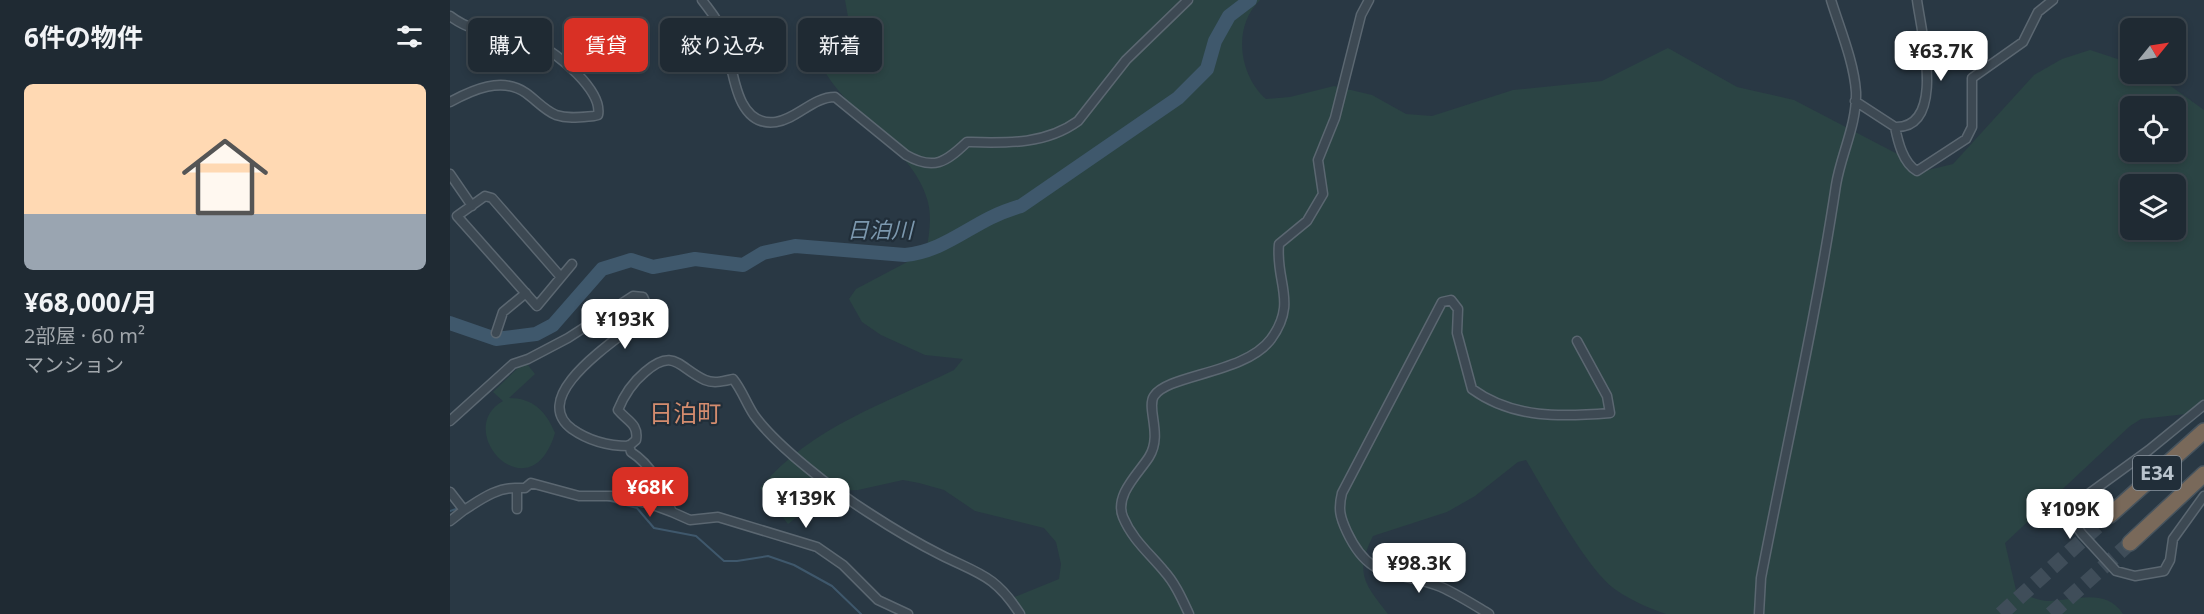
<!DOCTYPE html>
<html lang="ja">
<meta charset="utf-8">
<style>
:root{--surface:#1f2a33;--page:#27323b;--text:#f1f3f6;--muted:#a1a7ac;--line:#3c464e;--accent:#d93025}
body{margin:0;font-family:"Noto Sans","Noto Sans JP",sans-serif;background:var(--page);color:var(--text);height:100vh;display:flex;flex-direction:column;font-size:22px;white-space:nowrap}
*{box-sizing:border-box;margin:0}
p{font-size:20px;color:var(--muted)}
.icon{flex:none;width:33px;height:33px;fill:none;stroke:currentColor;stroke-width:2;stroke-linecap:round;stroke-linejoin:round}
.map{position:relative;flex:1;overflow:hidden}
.details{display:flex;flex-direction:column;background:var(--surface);width:450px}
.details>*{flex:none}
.hud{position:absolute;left:18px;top:18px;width:570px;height:54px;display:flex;gap:12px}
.needle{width:39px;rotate:60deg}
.buttons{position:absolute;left:1670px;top:18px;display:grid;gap:12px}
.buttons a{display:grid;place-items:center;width:66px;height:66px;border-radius:9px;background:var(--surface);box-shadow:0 3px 9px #0003,0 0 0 2px var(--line);font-size:30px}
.price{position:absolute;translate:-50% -51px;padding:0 14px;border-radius:12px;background:#fff;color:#222;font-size:20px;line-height:39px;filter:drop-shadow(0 2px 3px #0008)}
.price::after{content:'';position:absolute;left:50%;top:36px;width:18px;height:14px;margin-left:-9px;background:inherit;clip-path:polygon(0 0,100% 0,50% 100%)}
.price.active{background:var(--accent);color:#fff}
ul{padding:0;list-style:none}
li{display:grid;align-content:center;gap:12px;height:318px;padding:0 24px}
li span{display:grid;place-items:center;height:186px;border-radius:9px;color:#555}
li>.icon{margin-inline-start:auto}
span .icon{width:108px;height:108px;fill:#fffc;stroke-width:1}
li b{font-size:26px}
h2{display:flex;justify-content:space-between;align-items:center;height:72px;padding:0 24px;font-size:26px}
.chip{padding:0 21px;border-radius:9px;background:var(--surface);box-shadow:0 3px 9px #0003,0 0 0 2px var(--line);font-size:21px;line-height:54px}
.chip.active{background:var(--accent);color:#fff}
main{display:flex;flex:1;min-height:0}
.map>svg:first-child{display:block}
</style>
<main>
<section class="details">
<h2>6件の物件<svg class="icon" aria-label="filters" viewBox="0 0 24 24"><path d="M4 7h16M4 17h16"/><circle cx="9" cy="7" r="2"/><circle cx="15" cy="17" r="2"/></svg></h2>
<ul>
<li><span style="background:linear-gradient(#ffd9b3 70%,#9aa5b1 0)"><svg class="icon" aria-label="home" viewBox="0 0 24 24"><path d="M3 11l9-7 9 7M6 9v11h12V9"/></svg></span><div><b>¥68,000/月</b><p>2部屋 · 60 m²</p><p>マンション</p></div></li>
</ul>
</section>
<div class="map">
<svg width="1754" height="614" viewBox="0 0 1754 614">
<rect width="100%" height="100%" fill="#293844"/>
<!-- green -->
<path fill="#2b4444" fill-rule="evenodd" d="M395 0H810C782 27 789 75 816 99L840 97 884 86 922 95 956 114 982 116 1063 90 1152 81 1218 48 1287 87 1344 100 1478 170 1503 164 1584 75 1612 59 1640 50 1680 63V74H1704L1754 110V412L1691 419 1680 426 1555 543 1566 590C1575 594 1587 601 1597 601 1625 601 1655 587 1673 614H1216C1199 608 1182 601 1166 590 1137 570 1096 493 1076 460L1068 462 1025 496 997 512 923 536C904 574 915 584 938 614H565L560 608 562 598 609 579 611 564 606 542 594 528 525 511 494 490 469 483 453 480 408 490 387 491 360 507 338 524 310 488C361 427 434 404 504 370L513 359 475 355 431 335 412 322 399 299 406 289 476 252C479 236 482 219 478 202 466 152 399 115 374 70L384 52 393 54 404 50ZM1680 106H1725V152H1680ZM1680 184H1725V230H1680Z
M77 364 85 374 59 398C83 398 96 411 105 433 80 516 1 430 53 401L43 392 71 365Z"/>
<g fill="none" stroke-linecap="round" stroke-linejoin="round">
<!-- stream -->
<path stroke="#3f586c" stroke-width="2" d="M157 500 187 508 204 528 246 536 274 561H287L318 556 344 565 382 586 411 614
M0 511 9 508"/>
<!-- river -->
<path stroke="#3f586c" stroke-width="14" d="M0 323 46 339 86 334 103 325 152 269 181 260 203 267 245 259 293 265 313 253 345 246 455 255C488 252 512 232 540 218 550 213 561 209 571 206L728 98 757 69 765 41 779 16 800 0"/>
<!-- highway-tunnel -->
<path stroke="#3f4d59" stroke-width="15" stroke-dasharray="15 8" stroke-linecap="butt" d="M1551 614 1660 515
M1601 614 1680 543"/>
<!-- street casing -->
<g stroke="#5b6771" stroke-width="11">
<path id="street" d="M252 0C260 11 270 22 274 35 283 63 283 128 326 122 347 119 363 97 385 97L456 155C484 171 496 162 517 142 556 143 595 145 628 121L676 60 738 0
M0 16C29 38 57 31 87 44 108 53 153 91 148 115L144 116C131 117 118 119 106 115 94 110 86 100 76 93 52 76 22 90 0 102
M1405 101 1445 127C1448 142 1453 163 1467 171L1516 139 1522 127V78L1573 42 1588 12 1603 0
M1445 127C1497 129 1471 31 1467 0
M0 174 22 206
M110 276 42 198 35 196 7 216 87 306 122 264
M46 333 53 312 76 293
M1754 405 1699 450 1633 498 1625 512 1627 527 1632 534 1666 571 1685 576 1714 571 1720 560 1723 539 1754 496
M0 421 63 364 78 359 118 338 183 296 193 297 197 306 195 316C174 336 75 394 122 429 139 441 157 446 179 446L186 440C189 424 177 421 168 410 174 395 183 382 195 372 224 347 229 368 255 380 264 384 274 381 283 379 292 390 296 403 304 415 326 446 386 492 419 513 442 528 467 543 491 555 529 574 545 575 570 614
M67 488H75L81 483 129 496H161L198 503 222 512C212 489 203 466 181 452L179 445
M0 492 14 510 0 521
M14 510C30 500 47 487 67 488V509
M222 512 240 520 268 517 367 547 393 565 428 600 458 614
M739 614C732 599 725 583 714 571 699 553 682 539 673 517 664 495 689 473 699 457 713 435 696 408 704 396 718 374 795 374 821 339 848 302 825 282 829 244L857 221 873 194 868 160 885 118 911 15 919 0
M1039 614C1024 605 1007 594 991 587 946 569 921 583 897 532 890 517 888 509 892 493L992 302 1001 300 1008 309 1007 333 1022 389C1063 419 1112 417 1160 413L1157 396 1127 341
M1309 614 1311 578C1336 448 1366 317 1386 185 1391 154 1407 125 1406 92 1404 62 1390 29 1381 0"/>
</g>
<!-- highway casing -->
<g stroke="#47545e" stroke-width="18">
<path id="highway" d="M1660 515 1754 431
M1680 543 1754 474"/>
</g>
<!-- street -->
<use href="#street" stroke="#3d4953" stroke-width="8"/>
<!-- highway -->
<use href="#highway" stroke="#79695a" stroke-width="15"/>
</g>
<g text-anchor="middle" stroke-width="4.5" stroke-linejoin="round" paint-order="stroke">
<!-- shield labels -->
<rect fill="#212e39" stroke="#8c97a1" stroke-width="1.5" x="1683" y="456" width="48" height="34" rx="4.5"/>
<g font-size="20" font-weight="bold" fill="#bac4cd">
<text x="1707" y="480">E34</text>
</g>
<!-- water labels -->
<g font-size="22" font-style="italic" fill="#7c98ae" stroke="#212e39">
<text x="430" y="238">日泊川</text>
</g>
<!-- quarter labels -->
<g font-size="24" fill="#d48c6e" stroke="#212e39">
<text x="235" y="422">日泊町</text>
</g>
</g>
</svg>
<div class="buttons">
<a><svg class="needle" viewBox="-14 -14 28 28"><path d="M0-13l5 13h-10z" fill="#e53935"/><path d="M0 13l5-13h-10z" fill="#a1a7ac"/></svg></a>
<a><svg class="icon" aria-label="locate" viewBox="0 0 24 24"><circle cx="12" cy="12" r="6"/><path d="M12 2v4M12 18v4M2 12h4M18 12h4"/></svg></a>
<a><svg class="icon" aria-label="layers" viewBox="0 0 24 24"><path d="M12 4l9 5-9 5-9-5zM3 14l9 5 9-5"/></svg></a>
</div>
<b class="price" style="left:1491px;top:82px">¥63.7K</b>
<b class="price" style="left:175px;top:350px">¥193K</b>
<b class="price active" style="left:200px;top:518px">¥68K</b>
<b class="price" style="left:356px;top:529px">¥139K</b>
<b class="price" style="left:1620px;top:540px">¥109K</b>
<b class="price" style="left:969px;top:594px">¥98.3K</b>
<div class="hud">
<a class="chip">購入</a>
<a class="chip active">賃貸</a>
<a class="chip">絞り込み</a>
<a class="chip">新着</a>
</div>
</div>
</main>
